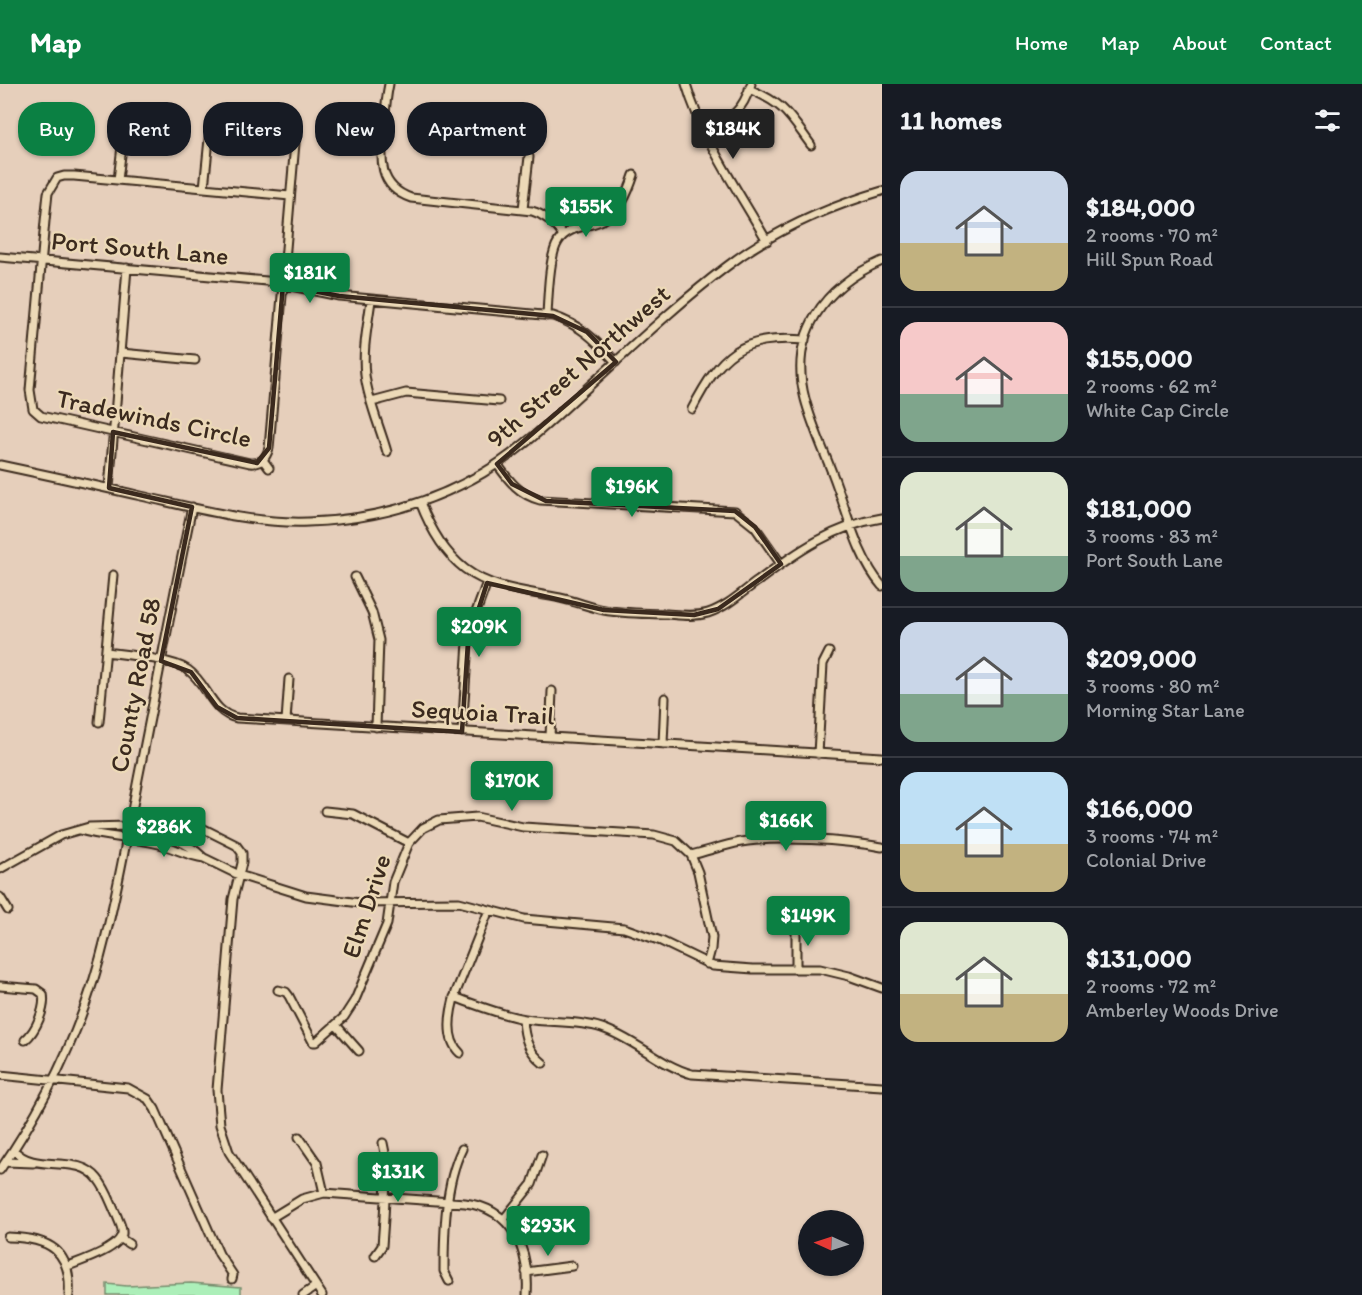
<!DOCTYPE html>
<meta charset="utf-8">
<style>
:root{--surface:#171b24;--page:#242831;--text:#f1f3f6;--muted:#9ea1a6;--line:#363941;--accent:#0b8043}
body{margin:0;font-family:Itim,sans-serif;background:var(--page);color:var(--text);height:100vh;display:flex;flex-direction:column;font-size:22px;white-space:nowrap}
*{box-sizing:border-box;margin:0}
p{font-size:20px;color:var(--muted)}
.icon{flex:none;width:33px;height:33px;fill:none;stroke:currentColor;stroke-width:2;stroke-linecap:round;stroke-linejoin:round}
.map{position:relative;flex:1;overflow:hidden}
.sheet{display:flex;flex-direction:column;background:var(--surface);width:480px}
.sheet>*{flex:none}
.guide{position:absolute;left:18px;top:18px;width:570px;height:54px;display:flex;gap:12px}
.needle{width:39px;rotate:273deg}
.tools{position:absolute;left:798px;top:1126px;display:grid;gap:12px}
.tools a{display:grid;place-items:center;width:66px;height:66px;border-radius:50%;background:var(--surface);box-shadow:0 2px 4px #0004;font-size:30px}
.price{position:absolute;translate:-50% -51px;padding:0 14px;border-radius:6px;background:var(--accent);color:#fff;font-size:20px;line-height:39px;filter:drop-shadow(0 2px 3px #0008)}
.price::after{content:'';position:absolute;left:50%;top:36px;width:18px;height:14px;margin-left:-9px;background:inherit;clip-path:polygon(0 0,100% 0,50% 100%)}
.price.current{background:#222;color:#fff}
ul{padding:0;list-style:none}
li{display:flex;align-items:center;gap:18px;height:150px;padding:0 18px}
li+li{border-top:2px solid var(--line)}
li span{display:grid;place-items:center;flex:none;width:168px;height:120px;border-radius:18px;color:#555}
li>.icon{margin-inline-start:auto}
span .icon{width:72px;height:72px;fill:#fffc;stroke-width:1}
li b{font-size:26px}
h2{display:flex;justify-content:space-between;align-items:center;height:72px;padding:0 18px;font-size:26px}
.chip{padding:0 21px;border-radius:24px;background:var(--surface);box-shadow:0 2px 4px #0004;font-size:21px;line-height:54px}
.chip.current{background:var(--accent);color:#fff}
header{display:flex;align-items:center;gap:36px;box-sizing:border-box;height:84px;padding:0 30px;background:var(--accent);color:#fff}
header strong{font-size:28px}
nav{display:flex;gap:33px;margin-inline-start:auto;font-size:21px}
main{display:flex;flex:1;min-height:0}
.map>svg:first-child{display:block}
</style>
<header>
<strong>Map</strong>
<nav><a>Home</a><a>Map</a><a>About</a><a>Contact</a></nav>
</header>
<main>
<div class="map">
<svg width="882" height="1211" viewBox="0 0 882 1211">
<rect width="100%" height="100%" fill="#e6cfbb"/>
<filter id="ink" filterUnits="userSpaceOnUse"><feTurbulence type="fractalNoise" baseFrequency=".0167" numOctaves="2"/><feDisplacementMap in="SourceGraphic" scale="12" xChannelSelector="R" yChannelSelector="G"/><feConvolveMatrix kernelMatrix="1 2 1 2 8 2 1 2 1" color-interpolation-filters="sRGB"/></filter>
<g filter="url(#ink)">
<!-- green -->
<path fill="#acefb9" stroke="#748c6c" stroke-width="1.5" d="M191 1199 241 1203V1211H107V1200L127 1202Z"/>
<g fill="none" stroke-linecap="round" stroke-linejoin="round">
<!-- minor casing -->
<g stroke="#3b2a1e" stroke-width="11">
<path id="minor" d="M389 0C386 14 385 28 384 42 381 72 376 102 411 114L532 127C546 131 555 140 563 151
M686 0C703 57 738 106 767 157
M749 5C785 20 789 31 811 61
M704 47C730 34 742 30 751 0
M118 96 123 54
M204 104 209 55
M290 112 74 92H64L57 94 48 109 45 137 30 306 33 325 41 332 250 379C260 380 266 375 269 364L295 59
M523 125 529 73
M0 173 267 197 339 212 553 232C583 242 595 256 616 278
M882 177C825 202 788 250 805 315 813 345 827 373 837 402 849 435 859 475 882 502
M371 216C368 240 362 266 365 291 368 317 380 343 387 368
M547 232C548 214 549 171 558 158 568 141 588 144 603 136 621 127 628 109 634 91
M121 269 195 276
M372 318 406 309 499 317
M692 325C721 270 740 251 805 256
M263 376 269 384
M497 380C509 397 520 411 540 416L735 427 755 443 781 480
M0 381C47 391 94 401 141 412 195 424 252 440 308 438 369 436 430 420 483 389 518 368 547 341 576 314 625 270 673 223 726 183 771 148 828 123 882 107
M109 404 127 184
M420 418C430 444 443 468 465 485 493 506 527 507 560 514 575 517 589 523 604 526 625 530 647 529 667 530 681 531 695 533 708 529 727 523 742 508 758 497 795 469 835 441 882 434
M355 493 372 528 379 556 376 643
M106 568C127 571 172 575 188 586 208 600 211 629 237 634L882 673
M286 637 289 595
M99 638 113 491
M462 648 468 558 475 531 487 498
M550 653 552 607
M663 660 665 614
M818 670 823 580 829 568
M325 727 353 730 409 759
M187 730 194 740 236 761 242 769V779L233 815 217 1006 220 1041 229 1068 322 1211
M80 746C105 754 133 753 159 760 175 764 188 772 204 774
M691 771C708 767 724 761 741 758 780 752 843 756 882 763
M0 785 61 751 89 743 128 742 179 757 195 766 204 774 239 791 306 812 360 819 459 818 524 835 624 844 661 857 713 882 753 885H820L849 892 882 904
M0 813 8 826
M796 842V884
M0 902 36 905 43 910C46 924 36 947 25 956
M278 906 286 908 289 912 313 958H316L344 933 355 916 387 840 393 798 409 759 423 744 439 736 477 733 523 743 654 751 676 757 691 771 698 788 712 853 711 865 707 880
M454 913C477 921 500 931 525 935 550 939 577 936 602 944 635 955 659 981 692 990L882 1002
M523 935C524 954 528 967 543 979
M336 941 359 967
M460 969C444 954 450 927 456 908L489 826
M0 991 128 1004 148 1015 155 1025 219 1170 233 1191 232 1195
M299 1053 317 1079 324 1109
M14 1066C35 1091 77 1068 98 1095 107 1106 111 1120 117 1132 119 1138 123 1144 122 1150 119 1165 81 1177 68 1182
M6 1078 33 1079
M0 1086C49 1015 86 935 106 851 119 800 128 747 138 695 156 605 173 514 192 423
M271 1134 302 1115 324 1109 465 1119C513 1125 530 1166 527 1211
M504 1135 532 1100 542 1071
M8 1153C49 1154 72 1166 69 1211
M120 1154 129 1160
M375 1172 382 1162 384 1134 387 1079 383 1059
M526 1188 572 1182
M449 1197 444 1187C444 1149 445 1099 462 1065
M303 1211 316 1202"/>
</g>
<!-- minor -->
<use href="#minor" stroke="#ecd9b7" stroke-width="7"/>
</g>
</g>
<!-- marked area -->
<path fill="none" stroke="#3b2a1e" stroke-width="4.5" stroke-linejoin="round" d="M283 201 339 212 553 232 587 248 616 278 497 380 512 400 546 417 735 427 755 443 781 480 718 525 694 531 604 526 487 499 468 558 462 648 237 634 217 623 191 588 161 577 192 423 109 404 113 348 257 379 269 364Z"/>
<g text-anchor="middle" stroke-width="4.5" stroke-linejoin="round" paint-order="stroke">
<!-- street labels -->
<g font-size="26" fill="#3b2a1e" stroke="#ecd9b7">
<text transform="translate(140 164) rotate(5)" y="9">Port South Lane</text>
<text transform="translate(578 282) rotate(-41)" y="9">9th Street Northwest</text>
<text transform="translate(154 334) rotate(12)" y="9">Tradewinds Circle</text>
<text transform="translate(135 601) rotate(-79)" y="9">County Road 58</text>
<text transform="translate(483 628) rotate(3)" y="9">Sequoia Trail</text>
<text transform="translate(366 822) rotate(-72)" y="9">Elm Drive</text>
</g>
</g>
</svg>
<div class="tools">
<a><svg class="needle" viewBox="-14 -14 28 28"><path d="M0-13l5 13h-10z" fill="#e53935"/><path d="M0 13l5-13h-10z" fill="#9ea1a6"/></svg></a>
</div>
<b class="price current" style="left:733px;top:76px">$184K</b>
<b class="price" style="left:586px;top:154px">$155K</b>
<b class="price" style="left:310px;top:220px">$181K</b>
<b class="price" style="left:632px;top:434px">$196K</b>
<b class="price" style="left:479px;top:574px">$209K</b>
<b class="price" style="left:512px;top:728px">$170K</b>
<b class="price" style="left:786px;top:768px">$166K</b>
<b class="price" style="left:164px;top:774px">$286K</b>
<b class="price" style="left:808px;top:863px">$149K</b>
<b class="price" style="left:398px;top:1119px">$131K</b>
<b class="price" style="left:548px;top:1173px">$293K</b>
<div class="guide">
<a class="chip current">Buy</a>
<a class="chip">Rent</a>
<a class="chip">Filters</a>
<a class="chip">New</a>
<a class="chip">Apartment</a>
</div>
</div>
<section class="sheet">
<h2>11 homes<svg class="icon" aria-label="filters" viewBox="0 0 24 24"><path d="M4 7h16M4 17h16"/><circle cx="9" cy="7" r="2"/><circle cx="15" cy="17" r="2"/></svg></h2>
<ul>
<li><span style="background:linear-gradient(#c9d6e8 60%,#c2b280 0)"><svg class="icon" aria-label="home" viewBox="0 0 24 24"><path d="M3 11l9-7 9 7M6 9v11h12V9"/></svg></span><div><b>$184,000</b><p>2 rooms · 70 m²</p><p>Hill Spun Road</p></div></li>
<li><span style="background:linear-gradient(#f6c9c9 60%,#7fa58c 0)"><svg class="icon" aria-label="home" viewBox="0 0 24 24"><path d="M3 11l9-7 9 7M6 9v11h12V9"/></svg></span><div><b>$155,000</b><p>2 rooms · 62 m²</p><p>White Cap Circle</p></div></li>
<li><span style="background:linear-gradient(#dfe7d0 70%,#7fa58c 0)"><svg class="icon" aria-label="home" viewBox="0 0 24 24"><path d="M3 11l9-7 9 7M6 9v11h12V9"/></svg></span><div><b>$181,000</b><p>3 rooms · 83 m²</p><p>Port South Lane</p></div></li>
<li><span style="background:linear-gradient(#c9d6e8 60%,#7fa58c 0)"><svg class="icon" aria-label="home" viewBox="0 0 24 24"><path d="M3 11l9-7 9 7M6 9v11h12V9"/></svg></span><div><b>$209,000</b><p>3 rooms · 80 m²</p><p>Morning Star Lane</p></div></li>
<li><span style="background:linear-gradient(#bfe0f5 60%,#c2b280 0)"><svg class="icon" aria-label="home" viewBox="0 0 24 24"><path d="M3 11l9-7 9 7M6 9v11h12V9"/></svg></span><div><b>$166,000</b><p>3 rooms · 74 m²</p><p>Colonial Drive</p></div></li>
<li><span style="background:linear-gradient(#dfe7d0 60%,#c2b280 0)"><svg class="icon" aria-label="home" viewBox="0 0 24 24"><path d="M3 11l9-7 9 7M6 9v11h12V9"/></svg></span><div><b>$131,000</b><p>2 rooms · 72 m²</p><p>Amberley Woods Drive</p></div></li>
</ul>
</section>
</main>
